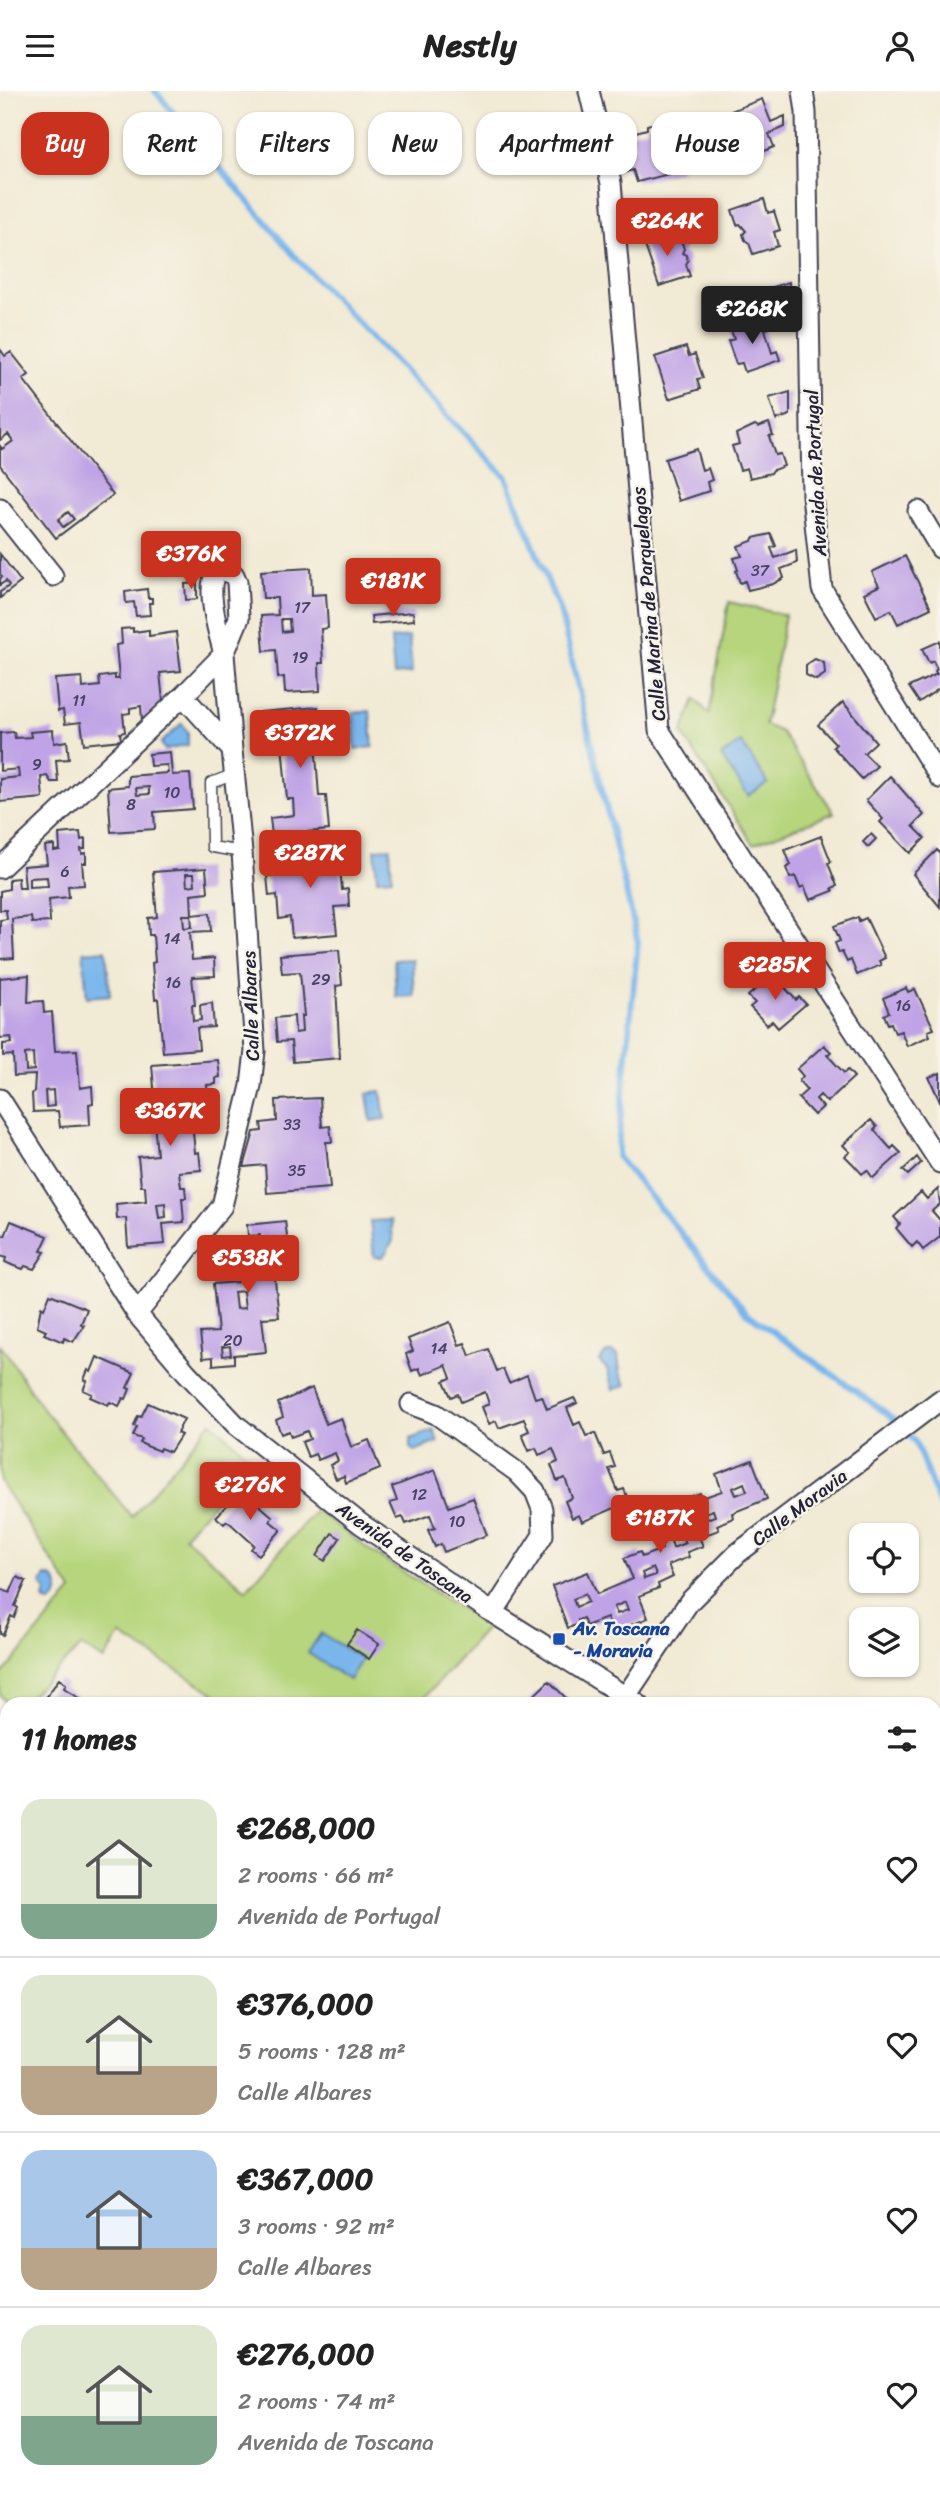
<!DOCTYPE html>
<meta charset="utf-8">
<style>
:root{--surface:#fff;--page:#f2f2f2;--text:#222;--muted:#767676;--line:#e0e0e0;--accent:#c8321e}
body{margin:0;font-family:Sriracha,sans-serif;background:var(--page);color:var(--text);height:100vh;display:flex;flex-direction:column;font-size:26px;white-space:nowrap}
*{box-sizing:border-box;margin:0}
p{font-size:23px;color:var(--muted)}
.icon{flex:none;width:38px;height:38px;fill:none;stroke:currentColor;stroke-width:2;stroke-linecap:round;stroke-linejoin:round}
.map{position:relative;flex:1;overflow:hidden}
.details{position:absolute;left:0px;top:1606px;width:942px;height:800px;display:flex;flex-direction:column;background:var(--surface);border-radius:21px 21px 0 0;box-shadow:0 2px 5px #0004}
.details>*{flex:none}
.top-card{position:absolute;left:21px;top:21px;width:900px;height:63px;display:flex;gap:14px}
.tools{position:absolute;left:849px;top:1432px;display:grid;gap:14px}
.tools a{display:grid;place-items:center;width:70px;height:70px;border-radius:14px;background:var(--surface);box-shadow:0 2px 5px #0004;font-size:35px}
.price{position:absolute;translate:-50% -60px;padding:0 16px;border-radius:7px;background:var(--accent);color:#fff;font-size:23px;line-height:46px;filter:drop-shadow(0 2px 4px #0008)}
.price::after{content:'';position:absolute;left:50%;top:42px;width:21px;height:16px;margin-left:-10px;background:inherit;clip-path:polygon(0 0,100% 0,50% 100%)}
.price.on{background:#222;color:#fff}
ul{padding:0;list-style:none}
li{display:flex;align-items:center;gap:21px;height:175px;padding:0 21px}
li+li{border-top:2px solid var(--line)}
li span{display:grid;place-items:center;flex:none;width:196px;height:140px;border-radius:21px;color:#555}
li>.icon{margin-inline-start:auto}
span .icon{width:84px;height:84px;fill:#fffc;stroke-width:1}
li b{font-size:30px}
h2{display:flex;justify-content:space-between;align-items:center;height:84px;padding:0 21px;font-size:30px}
.pill{padding:0 24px;border-radius:21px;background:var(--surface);box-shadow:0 2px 5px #0004;font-size:24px;line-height:63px}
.pill.on{background:var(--accent);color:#fff}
header{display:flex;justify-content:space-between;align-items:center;height:91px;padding:0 21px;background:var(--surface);font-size:32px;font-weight:800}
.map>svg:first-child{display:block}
</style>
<header><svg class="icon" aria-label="menu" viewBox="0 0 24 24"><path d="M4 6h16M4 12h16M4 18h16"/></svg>Nestly<svg class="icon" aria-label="person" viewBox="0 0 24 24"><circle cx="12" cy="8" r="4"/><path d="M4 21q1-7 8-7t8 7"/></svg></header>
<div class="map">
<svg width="940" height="2405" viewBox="0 0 940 2405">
<rect width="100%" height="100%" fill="#f7f3e8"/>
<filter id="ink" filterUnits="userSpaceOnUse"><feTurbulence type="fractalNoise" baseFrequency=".0143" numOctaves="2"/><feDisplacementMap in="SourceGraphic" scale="14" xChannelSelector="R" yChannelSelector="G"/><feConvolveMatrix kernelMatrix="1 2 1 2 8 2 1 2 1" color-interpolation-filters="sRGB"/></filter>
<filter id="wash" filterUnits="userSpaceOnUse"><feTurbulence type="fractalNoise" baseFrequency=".00686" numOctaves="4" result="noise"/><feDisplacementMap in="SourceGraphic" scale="28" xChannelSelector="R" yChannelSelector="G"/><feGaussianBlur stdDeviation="1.57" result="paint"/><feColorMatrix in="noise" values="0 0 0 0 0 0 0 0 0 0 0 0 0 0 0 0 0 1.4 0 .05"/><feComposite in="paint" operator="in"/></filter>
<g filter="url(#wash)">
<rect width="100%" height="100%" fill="#f1ead4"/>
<!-- green -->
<path fill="#b6d57c" stroke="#6c7c5c" stroke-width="2" d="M729 511 785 524 765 634 781 641 834 722 753 753 682 642 695 608 709 623Z
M0 1253 42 1317 132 1426 211 1331 252 1368 184 1445 246 1499 316 1419 372 1461 488 1535 419 1613H232L120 1544 104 1569 82 1555 21 1613H8L0 1604V1586L72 1500 0 1391Z
M940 2193V2377L935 2378 934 2194Z
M450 2399H724L707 2405H454Z"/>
<!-- water -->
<path fill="#7ab6ec" stroke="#4e6c94" stroke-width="2" d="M386 477 395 478 400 486 401 500 394 509H385L379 501V484Z
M409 546 412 582 394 584 391 548Z
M370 620 373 656 355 658 352 622Z
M182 632 188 642V654L165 659 161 652Z
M741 651 768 692 748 705 721 665Z
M390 757 392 787 377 788 375 758Z
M106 859 110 904 87 906 83 861Z
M412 868 414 905 396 906 394 869Z
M381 1000 385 1028 371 1030 367 1002Z
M391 1129 393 1150 383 1166H374L370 1130Z
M611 1261 618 1264 620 1282 626 1294 613 1299 607 1278 599 1270 605 1263Z
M434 1339 438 1351 415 1360 410 1357V1348Z
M46 1485 53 1487C61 1495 60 1506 50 1512L44 1509 46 1500 41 1493Z
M321 1542 362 1568 349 1589 308 1562Z"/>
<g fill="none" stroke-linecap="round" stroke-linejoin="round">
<!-- stream -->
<path stroke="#7ab6ec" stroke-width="6" d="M155 0 298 169 506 386 561 523 638 851 617 1065 747 1222 886 1322 915 1350 940 1415"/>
</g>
<g id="blocks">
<!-- building -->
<path fill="#bfa3e6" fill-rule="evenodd" d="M762 8 771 31 785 25V36L769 43 774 56 750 66 745 55 741 53V43L737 41 734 35 736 32 731 20Z
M664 30 669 49 664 50 666 56 664 61 668 67 678 65 681 80 637 91 633 79 626 81 621 60 635 56 632 42 647 38V34Z
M764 108 768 122 774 120 780 139 774 141 778 155 753 163 749 152 745 149 743 143 746 140 740 133 737 134 732 119Z
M675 138 678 150 682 152 684 158 682 162 686 164 688 170 686 173 690 185 659 195 643 149Z
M789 191 790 218 773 222 767 198Z
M766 228 769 237 765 238 772 262 777 260 780 269 745 281 742 272 736 273 728 250 734 248 731 239Z
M686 256 689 265 695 263 703 287 697 288 700 298 669 308 655 266Z
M0 258 5 265 11 261 29 284 23 288 113 404 56 447 0 374V355L2 358 13 350 8 343 0 349ZM68 421 74 428 63 436 58 429Z
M790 301V324L776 329 769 307Z
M769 332 773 344 769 345 772 355 775 364 780 363 784 375 773 379 771 382 750 387 747 377 740 379 732 355 739 353 736 343 755 334 758 336Z
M696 358 702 379 708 377 712 389 707 391 709 400 679 410 665 368Z
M771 443 776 455 771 457 775 467 796 459 797 472 781 478 784 487 773 493 748 499 745 490 740 492 736 480 738 479 734 467 742 465 738 455 752 450 753 447Z
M0 463 21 491 0 507V501L9 495 6 490 0 494V487L2 486 0 483Z
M905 465 931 517 898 533 891 519 876 526 864 502 879 495 872 481Z
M311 477 312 504 326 503 328 537 321 538 323 572H319L320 600 285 602 284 586 278 587 276 559 264 560 261 525 278 524 277 507H263L261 480ZM281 528H289L290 540 282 541Z
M197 492V508L186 509 185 493Z
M147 498 148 507H152V512H149L150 524 136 525 134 511 126 512 125 501Z
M413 521 414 529 372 533 371 525Z
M133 537V541L149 539V545L176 541 181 580 160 582 163 610 142 630 141 615 130 617V622L123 623 125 641 120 642 121 649 84 653 81 631 65 633 63 619 58 620 55 588 82 586 83 597 100 595 99 586 115 584V588H119L116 554 122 553 121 538Z
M940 550V597L919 611 909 596 937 583 935 580 937 578 933 570 929 572 922 558Z
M815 568 824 572 825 583 816 589 806 584V574Z
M843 611 876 651 864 662 877 675 862 688 833 656 836 653 818 634Z
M318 616 322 651H315L319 705H326L329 739 272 744 270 727 294 724 293 708H287L282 654 288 653 287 637 263 639 261 621Z
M53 639 54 652 67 650 69 668 56 669 58 691H51L47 685 41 686 43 707 0 711V688L19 686 18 678 0 680V642L14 641 15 647 31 646 30 641Z
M170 661 172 684 190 683 193 718 154 721 155 738 111 741 108 697 128 695V685L168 682 167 674 150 675 149 663ZM149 696V703L137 704 136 697Z
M890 685 924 724 913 735 925 747 910 762 880 731 883 728 866 709Z
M80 741 81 749 85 748V758H81L82 763 86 762V772H82L84 794 68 795 69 806 49 808 50 831 32 832 31 826 12 828 14 867 0 868V829L7 828 6 819H0V800L9 798V788L18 787 19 797H25L23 775 47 773 45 755 54 754V760L60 759 59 743ZM47 786 48 795 29 796V787Z
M871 743 876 748 868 756 863 751Z
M821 745 831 771 828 772 837 795 832 797 833 800 810 809 804 795 800 797 795 785 790 787 786 777 791 774 785 759Z
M338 754 342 799 348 798 349 815 334 816 337 843 292 847 290 826 279 828 277 804 269 805 267 785H272L271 780 286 778 284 765H280V759Z
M937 759 940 762V816L913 783Z
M206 777 208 801 191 803 192 824 210 822 211 840 190 841 192 869 214 867 215 885 192 886 195 914H192L193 930 201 929 200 914 212 912 214 936 197 937 199 958 163 961 158 907 155 908 152 872 155 871 153 844H149L148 827 157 826 153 781ZM186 783H194L195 794 187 795ZM183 824H191L192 836 184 837Z
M858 826 859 830 866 827 885 867 879 870 881 874 857 884 851 869 847 871 842 861 839 862 835 852 840 850 834 835Z
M339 859 342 894 336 895 340 967 293 971 291 950 277 951 275 927 294 925 295 942 302 941 301 925H304L300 881 282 882 280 864Z
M776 880 782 887 779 890 796 909 799 906 806 913 778 937 772 930 767 934 750 916 755 912 748 905Z
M29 884 28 911 43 910 44 922 52 921 55 960 77 959 80 997 92 995 93 1012 89 1013 90 1034 60 1036 58 1020 33 1021 32 1002 34 1001 35 984 14 985 13 964 3 965V953L12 952 11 946 0 947V887ZM33 962 34 979 26 980 25 963ZM53 999 54 1015 46 1016 45 1000Z
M906 897 908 901 915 898 934 938 928 940 930 945 907 955 901 940 895 942 891 932 888 933 884 924 889 921 883 907Z
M824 954 831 961 827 964 844 982 848 979 854 986 827 1011 820 1004 816 1008 823 1016 814 1024 798 1007 807 999 799 990 803 985 797 978Z
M218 969 220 986 216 987V993L207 994 209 1039 193 1041 195 1062 199 1061 201 1079 179 1081 181 1096H185L186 1107H182L184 1131 163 1133 165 1153 128 1156 126 1127 117 1128 116 1113 146 1110 145 1095H141L138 1066 157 1064 153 1019 148 1020 147 1009 155 1008 152 974ZM165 1112 166 1126 159 1127 157 1113Z
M940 982V1011L929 986Z
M320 1007 322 1036 330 1035 332 1051H326L330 1097 267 1102 265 1074 244 1076 254 1041 262 1040 261 1032 277 1030 276 1009Z
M871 1029 877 1036 874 1039 891 1058 894 1055 901 1062 873 1087 867 1079 862 1083 854 1074 845 1065 850 1061 843 1054Z
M917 1066 921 1072 908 1084 903 1079Z
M938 1098 940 1113 932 1120 940 1129V1146L923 1159 917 1151 912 1156 896 1137 900 1133 894 1126 921 1101 927 1108Z
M11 1130 48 1145 41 1160 45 1161 34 1178 25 1175 23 1178 14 1175 5 1171 6 1167 0 1165V1148L2 1144 5 1145Z
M285 1130 288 1152 295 1151 297 1168 273 1171 279 1226 262 1227 266 1261 234 1264V1272L213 1274V1266L203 1267 200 1242 218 1241 213 1193 238 1191 237 1174 222 1175 221 1170 236 1169 235 1152 260 1150V1144L248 1145 247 1134ZM252 1155H257L258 1172H254ZM243 1200 245 1217 236 1218 234 1201ZM230 1255 231 1264 223 1265 222 1256Z
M50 1203 87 1218 81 1233 84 1234 73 1251 64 1247 63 1251 44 1243 46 1240 37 1236 41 1216 44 1218Z
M450 1231 459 1254 465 1252 470 1265 488 1258 497 1280 503 1278 509 1292 527 1284 535 1307 542 1305 547 1318 574 1307 577 1312 567 1317 574 1334 580 1331 586 1345 595 1342 604 1364 610 1362 615 1376 609 1378 618 1400 624 1398 629 1411 582 1431 579 1424 572 1427 565 1410 572 1407 568 1395 565 1387 557 1390 551 1374 558 1371 553 1358 539 1364 536 1357 529 1360 522 1343 529 1340 524 1328 499 1337 496 1330 489 1333 482 1316 489 1313 485 1301 461 1311 458 1303 451 1306 444 1290 451 1287 446 1274 422 1284 419 1277 412 1280 406 1263 413 1260 408 1248Z
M97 1266 134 1282 127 1297 130 1298 126 1308 123 1307 119 1315 110 1311 108 1314 90 1306 92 1303 83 1299 87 1290 84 1289 88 1279 91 1281Z
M312 1297 326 1333 341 1327 351 1356 369 1349 380 1378 346 1392 344 1385 336 1388 330 1374 338 1370 335 1362 318 1369 315 1363 308 1366 302 1351 310 1348 307 1340 291 1346 289 1340 281 1343 276 1329 283 1326 278 1312Z
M148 1312 184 1328 177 1342 181 1344 170 1361 160 1357 159 1360 149 1356 140 1352 142 1348 133 1345 137 1336 134 1335 138 1325 141 1326Z
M752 1369 767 1408 732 1422 733 1427 717 1434 719 1439 699 1446 703 1455 687 1461 689 1466 668 1474 673 1486 658 1493 659 1497 639 1505 648 1527 612 1542 607 1527 586 1535 583 1527 578 1529 579 1533 568 1537 552 1495 588 1481 597 1503 633 1488 624 1467 640 1461 642 1466 662 1458 652 1435 669 1429 672 1434 692 1427 684 1408 700 1402 702 1407 722 1400 716 1383ZM744 1392 747 1400 736 1404 733 1397ZM713 1419 715 1425 704 1429 702 1423ZM682 1446 685 1452 673 1457 671 1450ZM653 1477 656 1484 644 1488 642 1482ZM585 1503 588 1511 576 1516 573 1508ZM625 1511 628 1519 617 1523 614 1516Z
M435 1379 449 1416 473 1407 487 1444 444 1461 441 1453 435 1456 428 1439 435 1437 430 1424 406 1433 403 1426 397 1428 390 1412 397 1410 392 1396Z
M239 1401 250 1411 252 1408 273 1426 270 1430 281 1439 259 1464 251 1458 254 1454 231 1433 227 1430 224 1433 216 1426Z
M666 1413 669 1420 658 1425 654 1419Z
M332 1442 340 1447 325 1470 317 1465Z
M17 1486 26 1490 15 1515 18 1517 14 1527 11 1525 3 1544 0 1543V1498L10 1502Z
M357 1539 379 1553 369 1568 347 1553Z
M59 1588 66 1593 64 1597 89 1614H41Z
M549 1590 573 1614H524Z
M934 1990 940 2008V2091L934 2092Z"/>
</g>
</g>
<g filter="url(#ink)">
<use href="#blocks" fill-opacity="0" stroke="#414052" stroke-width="2"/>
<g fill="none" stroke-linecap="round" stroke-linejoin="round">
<!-- lane casing -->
<g stroke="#414052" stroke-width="13">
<path id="lane" d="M235 683 211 692 212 756 242 761"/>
</g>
<!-- street casing -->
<g stroke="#414052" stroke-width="23">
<path id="street" d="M589 0 611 92 659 639 940 1072
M803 0 806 21 812 404 822 498 940 687
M0 418 53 485
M918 420 940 457
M0 777 183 605 224 563C219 544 205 498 216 482L223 479 234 484 237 491 239 527 224 563 232 659
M0 1008 137 1223 186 1281 236 1334 361 1433 493 1522 639 1614
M137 1223 222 1115 251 995 255 960 242 761 232 659 183 605
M411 1313 436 1323 517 1381 535 1400 542 1418 543 1444 493 1522
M620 1614 689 1511 738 1462 940 1309
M0 1638 7 1645
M934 1813 940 1810
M0 2330 7 2333
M144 2399 156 2405"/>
</g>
<!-- highway casing -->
<g stroke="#414052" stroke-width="40">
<path id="highway" d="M0 2402 6 2405"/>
</g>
<!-- lane -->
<use href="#lane" stroke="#fff" stroke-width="10"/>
<!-- street -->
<use href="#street" stroke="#fff" stroke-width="19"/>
<!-- highway -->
<use href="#highway" stroke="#fff" stroke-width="37"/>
</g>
</g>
<!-- markers -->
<rect fill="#1a4fb4" stroke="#f7f3e8" stroke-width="2.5" x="552" y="1541" width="14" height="14" rx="3.5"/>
<g text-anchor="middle" stroke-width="5" stroke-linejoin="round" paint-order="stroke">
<!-- number labels -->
<g font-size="16" fill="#494266">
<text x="760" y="485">37</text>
<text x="302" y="522">17</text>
<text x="300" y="572">19</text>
<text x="79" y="615">11</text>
<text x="37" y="679">9</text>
<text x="172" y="707">10</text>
<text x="131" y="719">8</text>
<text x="65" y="786">6</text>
<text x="172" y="853">14</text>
<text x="321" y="894">29</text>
<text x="173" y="897">16</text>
<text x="903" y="920">16</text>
<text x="292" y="1039">33</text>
<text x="297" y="1085">35</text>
<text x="233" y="1255">20</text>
<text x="439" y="1263">14</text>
<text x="419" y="1409">12</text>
<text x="457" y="1436">10</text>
</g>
<!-- street labels -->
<g font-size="19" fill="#22223b" stroke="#f7f3e8">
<text transform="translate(815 382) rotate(-93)" y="7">Avenida de Portugal</text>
<text transform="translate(648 513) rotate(-95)" y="7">Calle Marina de Parquelagos</text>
<text transform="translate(250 915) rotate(-92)" y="7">Calle Albares</text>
<text transform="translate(799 1416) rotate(-37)" y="7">Calle Moravia</text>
<text transform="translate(405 1461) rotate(35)" y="7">Avenida de Toscana</text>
</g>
<!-- transit labels -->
<g font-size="19" font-weight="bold" fill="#164399" stroke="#f7f3e8" text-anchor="start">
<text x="573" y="1544">Av. Toscana<tspan x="573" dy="22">- Moravia</tspan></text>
</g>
</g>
</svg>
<div class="tools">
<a><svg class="icon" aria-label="locate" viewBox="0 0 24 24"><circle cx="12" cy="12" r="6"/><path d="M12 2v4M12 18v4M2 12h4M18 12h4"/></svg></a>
<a><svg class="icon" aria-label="layers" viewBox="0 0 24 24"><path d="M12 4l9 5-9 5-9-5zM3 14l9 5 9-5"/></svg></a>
</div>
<b class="price" style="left:667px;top:167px">€264K</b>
<b class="price on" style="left:752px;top:255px">€268K</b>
<b class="price" style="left:191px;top:500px">€376K</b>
<b class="price" style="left:393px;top:527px">€181K</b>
<b class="price" style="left:300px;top:679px">€372K</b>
<b class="price" style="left:310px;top:799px">€287K</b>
<b class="price" style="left:775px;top:911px">€285K</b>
<b class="price" style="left:170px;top:1057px">€367K</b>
<b class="price" style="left:248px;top:1204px">€538K</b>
<b class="price" style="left:250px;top:1431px">€276K</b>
<b class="price" style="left:660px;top:1464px">€187K</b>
<div class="top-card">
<a class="pill on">Buy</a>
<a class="pill">Rent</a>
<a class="pill">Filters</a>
<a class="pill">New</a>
<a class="pill">Apartment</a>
<a class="pill">House</a>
</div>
<section class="details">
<h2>11 homes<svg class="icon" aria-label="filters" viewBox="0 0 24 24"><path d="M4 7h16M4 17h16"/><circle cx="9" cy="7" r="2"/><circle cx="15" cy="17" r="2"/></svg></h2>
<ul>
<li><span style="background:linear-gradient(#dfe7d0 75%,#7fa58c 0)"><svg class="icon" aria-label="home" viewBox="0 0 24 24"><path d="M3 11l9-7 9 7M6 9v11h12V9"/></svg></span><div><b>€268,000</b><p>2 rooms · 66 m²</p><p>Avenida de Portugal</p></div><svg class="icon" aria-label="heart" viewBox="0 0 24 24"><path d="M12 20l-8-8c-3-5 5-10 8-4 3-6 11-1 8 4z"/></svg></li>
<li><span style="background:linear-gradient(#dfe7d0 65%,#b9a48a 0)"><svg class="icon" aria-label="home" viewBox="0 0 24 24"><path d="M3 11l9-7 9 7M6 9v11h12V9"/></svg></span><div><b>€376,000</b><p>5 rooms · 128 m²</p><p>Calle Albares</p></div><svg class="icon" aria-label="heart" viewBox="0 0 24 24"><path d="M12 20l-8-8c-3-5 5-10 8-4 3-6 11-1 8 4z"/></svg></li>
<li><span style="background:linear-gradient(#a9c7e8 70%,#b9a48a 0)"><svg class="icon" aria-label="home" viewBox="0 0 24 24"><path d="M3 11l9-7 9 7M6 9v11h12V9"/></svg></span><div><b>€367,000</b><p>3 rooms · 92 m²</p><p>Calle Albares</p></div><svg class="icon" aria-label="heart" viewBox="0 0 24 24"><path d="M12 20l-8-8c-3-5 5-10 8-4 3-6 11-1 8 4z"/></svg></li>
<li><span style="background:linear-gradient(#dfe7d0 65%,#7fa58c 0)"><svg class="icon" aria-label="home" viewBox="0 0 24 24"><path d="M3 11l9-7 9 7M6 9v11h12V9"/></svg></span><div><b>€276,000</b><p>2 rooms · 74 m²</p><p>Avenida de Toscana</p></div><svg class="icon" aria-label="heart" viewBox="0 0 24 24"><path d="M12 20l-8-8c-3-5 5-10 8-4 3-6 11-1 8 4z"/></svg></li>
</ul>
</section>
</div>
